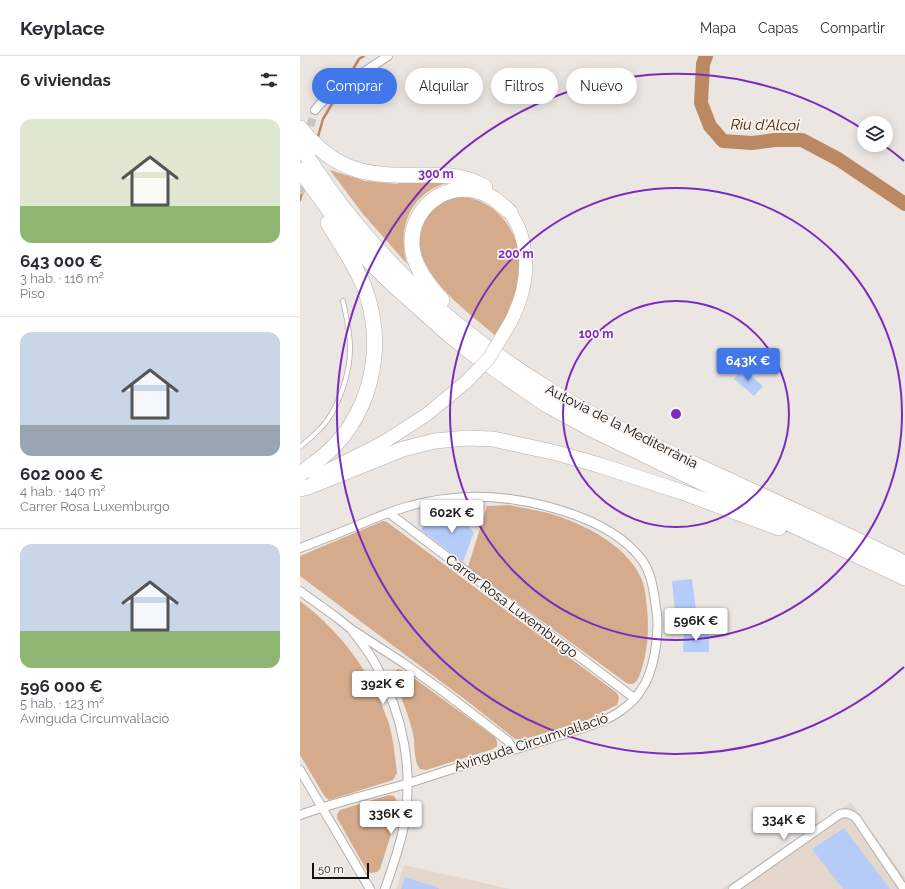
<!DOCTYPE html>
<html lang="es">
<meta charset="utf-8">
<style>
:root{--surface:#fff;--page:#f2f2f3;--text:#2b2b33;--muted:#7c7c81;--line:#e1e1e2;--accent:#4177e8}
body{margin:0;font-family:Raleway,sans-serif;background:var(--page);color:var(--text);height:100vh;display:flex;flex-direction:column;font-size:15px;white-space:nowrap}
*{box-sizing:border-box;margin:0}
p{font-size:13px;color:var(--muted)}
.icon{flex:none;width:22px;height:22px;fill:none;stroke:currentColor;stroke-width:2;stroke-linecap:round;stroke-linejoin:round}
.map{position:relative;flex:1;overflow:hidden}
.details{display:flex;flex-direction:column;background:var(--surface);width:300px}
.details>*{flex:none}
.banner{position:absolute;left:12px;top:12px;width:380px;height:36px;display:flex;gap:8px}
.buttons{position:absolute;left:557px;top:60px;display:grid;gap:8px}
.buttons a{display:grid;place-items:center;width:36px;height:36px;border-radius:50%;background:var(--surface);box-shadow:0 2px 10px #0003;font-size:20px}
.scale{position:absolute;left:12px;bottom:10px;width:57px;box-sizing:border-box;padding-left:4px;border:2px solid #151312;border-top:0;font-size:11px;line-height:14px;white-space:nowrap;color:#151312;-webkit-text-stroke:3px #f9f3ef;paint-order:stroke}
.price{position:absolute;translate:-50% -34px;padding:0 9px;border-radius:4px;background:#fff;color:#222;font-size:13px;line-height:26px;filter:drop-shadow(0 1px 2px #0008)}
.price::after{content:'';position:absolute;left:50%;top:24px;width:12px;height:9px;margin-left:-6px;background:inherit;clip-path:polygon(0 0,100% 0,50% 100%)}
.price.selected{background:var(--accent);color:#fff}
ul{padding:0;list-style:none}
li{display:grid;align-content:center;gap:8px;height:212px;padding:0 20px}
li+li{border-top:1px solid var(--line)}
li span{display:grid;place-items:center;height:124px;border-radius:12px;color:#555}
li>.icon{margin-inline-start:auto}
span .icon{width:72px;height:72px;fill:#fffc;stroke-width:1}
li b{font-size:17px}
h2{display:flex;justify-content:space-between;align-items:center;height:48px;padding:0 20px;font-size:17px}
.chip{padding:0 14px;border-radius:18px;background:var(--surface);box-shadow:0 2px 10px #0003;font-size:14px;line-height:36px}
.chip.selected{background:var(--accent);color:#fff}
header{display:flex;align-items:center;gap:24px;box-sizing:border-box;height:56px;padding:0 20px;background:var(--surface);border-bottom:1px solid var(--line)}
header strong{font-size:19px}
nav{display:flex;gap:22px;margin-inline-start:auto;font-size:14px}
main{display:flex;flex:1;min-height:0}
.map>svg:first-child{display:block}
</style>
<header>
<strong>Keyplace</strong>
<nav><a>Mapa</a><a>Capas</a><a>Compartir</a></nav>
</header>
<main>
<section class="details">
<h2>6 viviendas<svg class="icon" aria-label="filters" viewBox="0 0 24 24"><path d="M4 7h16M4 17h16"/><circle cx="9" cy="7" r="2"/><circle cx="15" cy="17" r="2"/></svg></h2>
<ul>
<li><span style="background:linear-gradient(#dfe7d0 70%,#8fb573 0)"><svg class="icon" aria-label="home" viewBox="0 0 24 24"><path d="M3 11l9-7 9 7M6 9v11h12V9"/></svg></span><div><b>643 000 €</b><p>3 hab. · 116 m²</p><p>Piso</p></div></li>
<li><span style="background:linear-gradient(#c9d6e8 75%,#9aa5b1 0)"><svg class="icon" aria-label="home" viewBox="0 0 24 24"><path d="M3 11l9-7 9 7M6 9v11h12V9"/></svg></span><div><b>602 000 €</b><p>4 hab. · 140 m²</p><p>Carrer Rosa Luxemburgo</p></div></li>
<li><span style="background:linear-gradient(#c9d6e8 70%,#8fb573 0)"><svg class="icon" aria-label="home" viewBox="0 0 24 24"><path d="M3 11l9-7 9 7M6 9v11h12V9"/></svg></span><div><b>596 000 €</b><p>5 hab. · 123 m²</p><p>Avinguda Circumval·lació</p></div></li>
</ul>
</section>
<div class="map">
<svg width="605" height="833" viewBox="0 0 605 833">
<rect width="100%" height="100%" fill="#ebe6e1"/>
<!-- built -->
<path fill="#e4d7ce" d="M551 746 605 822V833H422Z
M104 809 210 833H96Z"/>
<!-- green -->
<path fill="#d5ab8c" d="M30 114 65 125 98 128 100 124 146 127C109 139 97 172 107 208L63 158Z
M162 141C190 143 211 165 218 191 219 195 221 201 221 205 221 213 218 235 216 242 211 255 202 268 196 280 168 256 99 208 125 164 134 148 145 143 162 141Z
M209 449C222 452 236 454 248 457 282 467 326 488 341 522 345 530 346 542 347 552 349 573 348 591 342 612 339 621 336 633 325 626L168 511 187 450Z
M83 465 87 466 317 637 319 642 317 649 287 664 222 684 215 683 171 648 0 520V500Z
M0 545C37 573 66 609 83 652 85 659 89 665 90 672 94 687 95 703 97 717L93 724 29 744 25 741 0 699Z
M98 613 104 615 195 681 197 686V690L193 693 126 714 120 713C114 706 115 692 114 683 110 661 101 641 93 621L94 616Z
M89 739 94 740 96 743 93 772 80 813 77 816 71 817 67 815 37 762V758L40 754Z"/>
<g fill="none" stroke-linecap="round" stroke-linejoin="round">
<!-- stream -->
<path stroke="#bc8861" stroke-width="2.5" d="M46 25 59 3 64 0
M17 84 23 63 39 36
M0 144 4 129"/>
<!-- river -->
<path stroke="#bc8861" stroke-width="14" d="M406 0 403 8 401 47 410 70 423 85 452 87 475 84H502L538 103 605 148"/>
</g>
<!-- building -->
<path fill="#b5ccf8" d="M442 312 463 330 454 340 434 323Z
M171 458 175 463 169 472 174 476 163 506 121 474 127 465Z
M392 523 396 554 375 557 372 525Z
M384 576 409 577V596H383Z
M544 772 590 833H543L512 793Z
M105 821 139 832V833H101Z"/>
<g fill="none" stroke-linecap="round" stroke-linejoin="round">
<!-- street-tunnel -->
<path stroke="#cbc6c2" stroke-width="8" stroke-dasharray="8 4" stroke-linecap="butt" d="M9 82 10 71 15 54
M0 138 6 120"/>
<!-- lane casing -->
<g stroke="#b4afab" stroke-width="5.5">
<path id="lane" d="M0 391C7 385 14 379 21 372 38 354 51 316 50 290 50 275 46 260 43 245"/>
</g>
<!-- street casing -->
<g stroke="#b4afab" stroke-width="10">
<path id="street" d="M15 54 20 48 32 37 88 0
M89 457 334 642
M0 492C24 483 49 473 73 463 85 458 97 453 110 450 128 445 148 442 166 441 220 439 308 458 342 504 353 519 354 540 357 558 359 580 354 617 341 634 337 641 330 648 323 653 308 665 289 670 271 676 252 682 233 688 213 694 178 704 144 716 109 727 72 738 35 746 0 759
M0 535 36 561 51 573 102 606 140 633 208 685 213 694
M51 573C60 585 70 597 77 611 103 659 114 714 104 769 100 791 92 812 85 833
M0 714 70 833
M433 833 540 758C548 756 551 758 556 762L604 833"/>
</g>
<!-- primary casing -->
<g stroke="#b4afab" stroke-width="14">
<path id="primary" d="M210 156C214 163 219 170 221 178 230 208 225 239 210 267
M15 421 84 386 126 359 166 326"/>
</g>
<!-- highway casing -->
<g stroke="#b4afab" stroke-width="16">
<path id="highway" d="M0 72C38 119 70 120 126 119 147 119 167 120 185 131
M0 89C61 190 149 272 250 334 312 373 382 402 448 433 501 457 553 482 605 507
M0 114 45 176 67 203 91 227 147 277 169 295 209 323 245 348 289 372 407 429 605 522
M142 244C128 229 113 210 112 189 110 154 143 126 177 135 190 138 200 147 210 156
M0 418C7 414 13 408 20 403 70 363 87 294 65 233 56 209 41 189 28 167
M0 433 8 431 103 393 135 385 166 382 193 383 257 397 299 409 382 436 479 472"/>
</g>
<!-- lane -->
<use href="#lane" stroke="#fff" stroke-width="4"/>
<!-- street -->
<use href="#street" stroke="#fff" stroke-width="8"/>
<!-- primary -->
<use href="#primary" stroke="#fff" stroke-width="13"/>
<!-- highway -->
<use href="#highway" stroke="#fff" stroke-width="15"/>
<!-- primary-bridge casing -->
<g stroke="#b4afab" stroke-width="14" stroke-linecap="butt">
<path id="primary-bridge" d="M166 326 189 302 210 267"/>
</g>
<!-- primary-bridge -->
<use href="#primary-bridge" stroke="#fff" stroke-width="13"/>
</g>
<!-- distance rings -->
<g fill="none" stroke="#7b2cbf" stroke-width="2">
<circle cx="376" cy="358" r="113"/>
<circle cx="376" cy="358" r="226"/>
<path d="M604 611A340 340 0 1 1 564 74M585 90A340 340 0 0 1 604 105"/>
</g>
<g text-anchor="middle" stroke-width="3.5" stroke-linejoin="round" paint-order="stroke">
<!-- street labels -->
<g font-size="14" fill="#151312" stroke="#f9f3ef">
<text transform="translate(322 370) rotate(27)" y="5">Autovia de la Mediterrània</text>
<text transform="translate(212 550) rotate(37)" y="5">Carrer Rosa Luxemburgo</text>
<text transform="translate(231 686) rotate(-18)" y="5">Avinguda Circumval·lació</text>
</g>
<!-- water labels -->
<g font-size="15" font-style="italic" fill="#452202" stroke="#f9f3ef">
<text transform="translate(465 69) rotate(1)" y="5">Riu d'Alcoi</text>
</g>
</g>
<circle cx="376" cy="358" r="6" fill="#7b2cbf" stroke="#f9f3ef" stroke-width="2"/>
<g font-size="12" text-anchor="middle" font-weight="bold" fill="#7b2cbf" stroke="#f9f3ef" stroke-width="3.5" stroke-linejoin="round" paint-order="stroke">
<text x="136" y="122">300 m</text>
<text x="216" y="202">200 m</text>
<text x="296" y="282">100 m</text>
</g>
</svg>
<div class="buttons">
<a><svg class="icon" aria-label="layers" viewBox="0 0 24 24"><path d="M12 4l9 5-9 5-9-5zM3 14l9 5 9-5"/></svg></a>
</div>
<div class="scale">50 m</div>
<b class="price selected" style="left:448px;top:326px">643K €</b>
<b class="price" style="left:152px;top:478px">602K €</b>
<b class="price" style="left:396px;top:586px">596K €</b>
<b class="price" style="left:83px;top:649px">392K €</b>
<b class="price" style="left:91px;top:779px">336K €</b>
<b class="price" style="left:484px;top:785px">334K €</b>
<div class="banner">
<a class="chip selected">Comprar</a>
<a class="chip">Alquilar</a>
<a class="chip">Filtros</a>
<a class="chip">Nuevo</a>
</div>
</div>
</main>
